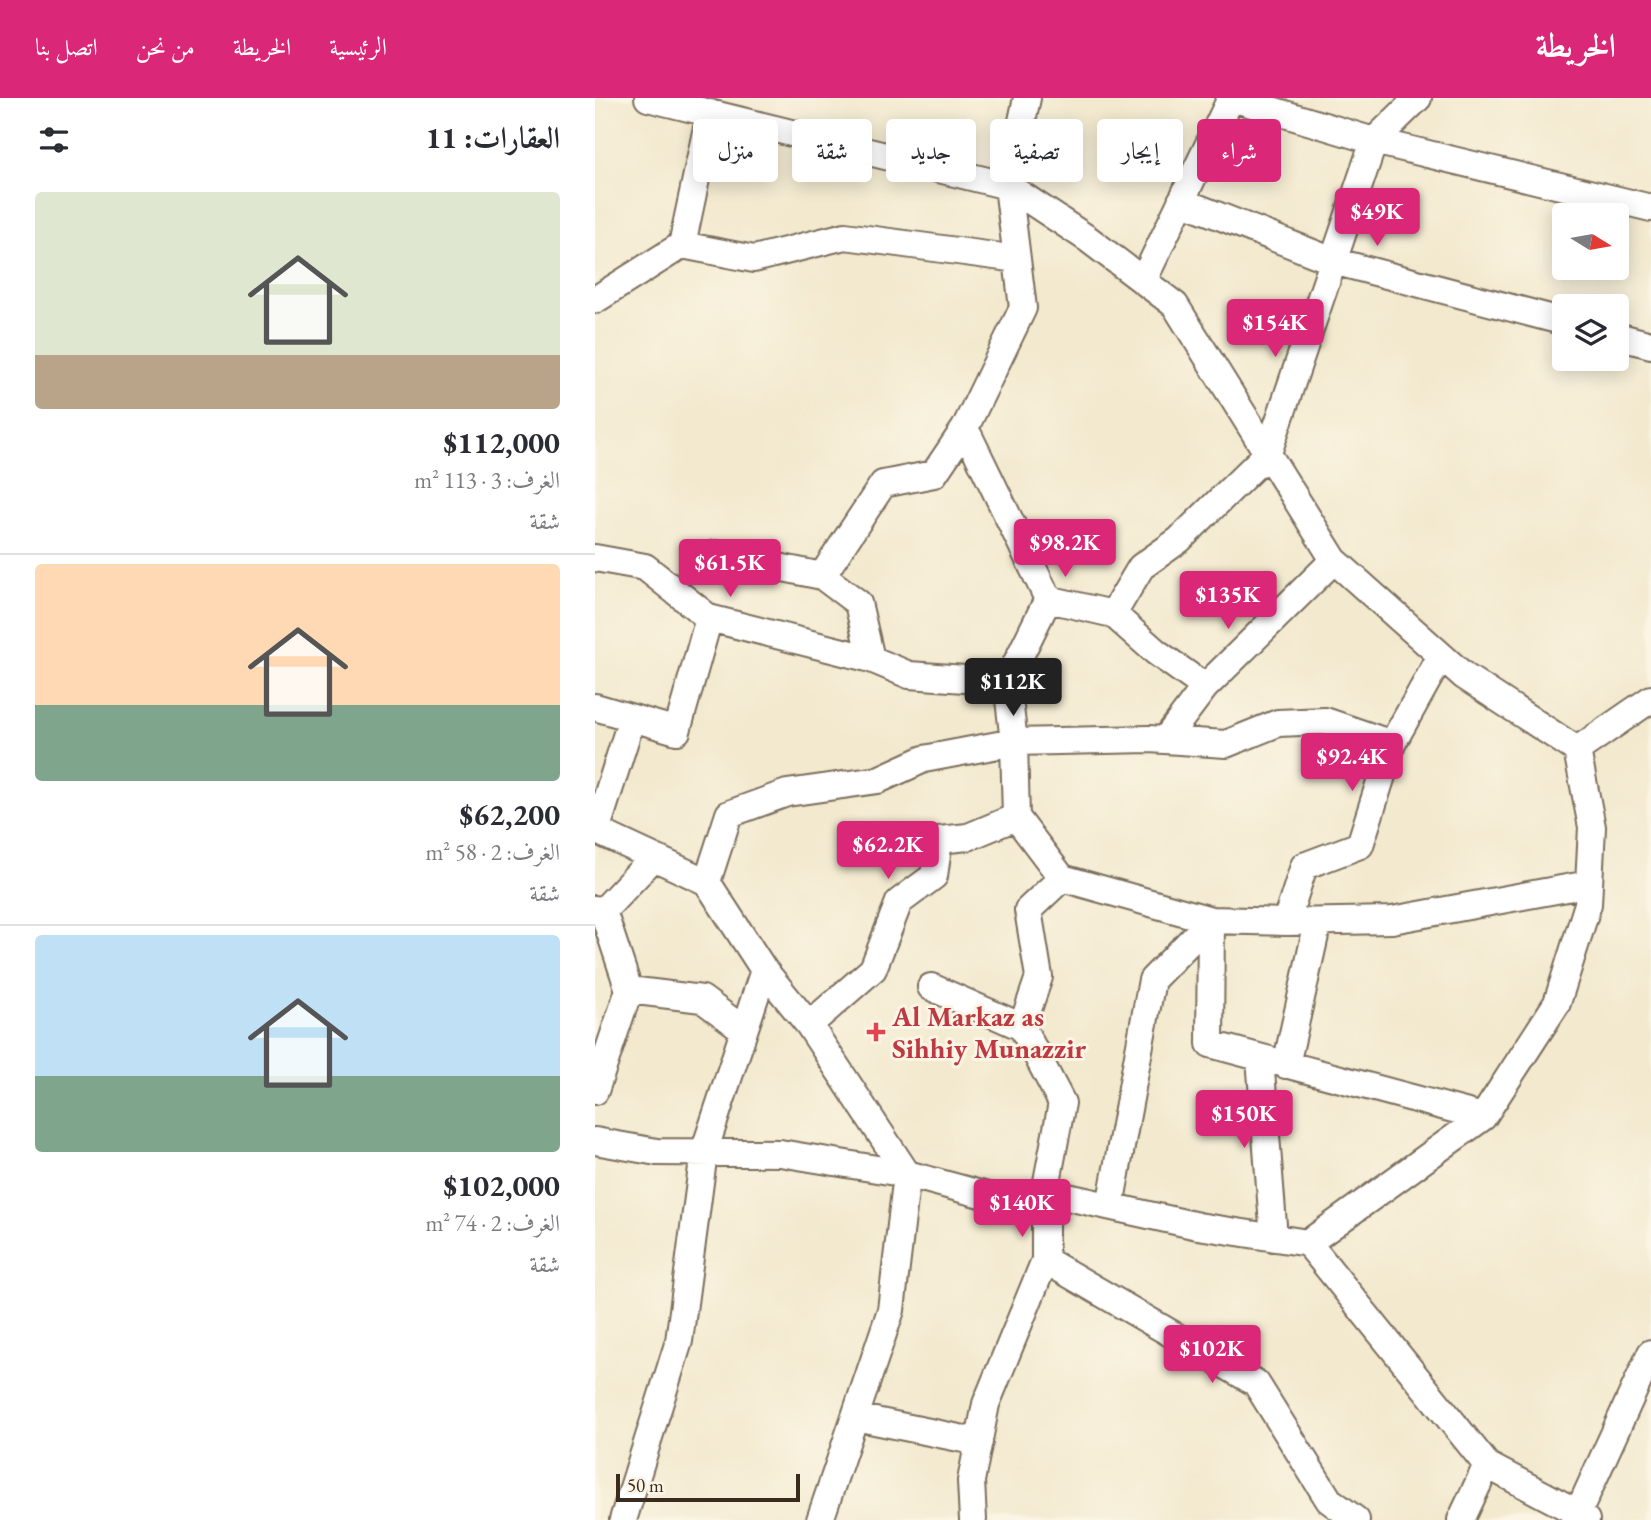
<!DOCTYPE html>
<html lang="ar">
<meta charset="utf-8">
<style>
:root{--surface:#fff;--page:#f2f2f3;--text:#2b2b33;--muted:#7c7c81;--line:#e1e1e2;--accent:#db2777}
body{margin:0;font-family:"EB Garamond",Amiri,serif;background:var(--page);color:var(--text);direction:rtl;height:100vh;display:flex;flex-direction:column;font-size:26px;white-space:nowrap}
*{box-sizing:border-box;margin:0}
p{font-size:23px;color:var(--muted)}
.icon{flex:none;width:38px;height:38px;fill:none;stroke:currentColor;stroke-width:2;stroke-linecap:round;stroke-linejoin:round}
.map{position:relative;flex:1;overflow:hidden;direction:ltr}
.details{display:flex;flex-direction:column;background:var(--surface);width:595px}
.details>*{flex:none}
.top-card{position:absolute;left:21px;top:21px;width:665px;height:63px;direction:rtl;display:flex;gap:14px}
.needle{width:46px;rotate:101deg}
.buttons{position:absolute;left:957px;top:105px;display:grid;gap:14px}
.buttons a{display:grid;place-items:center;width:77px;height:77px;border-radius:7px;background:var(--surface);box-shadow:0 4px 18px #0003;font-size:35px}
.scale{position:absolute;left:21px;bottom:18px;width:184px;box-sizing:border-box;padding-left:7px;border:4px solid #3b2a1e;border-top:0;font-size:19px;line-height:24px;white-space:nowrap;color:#3b2a1e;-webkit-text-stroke:5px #fcf5e5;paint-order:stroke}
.price{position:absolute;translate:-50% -60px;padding:0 16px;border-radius:7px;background:var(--accent);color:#fff;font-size:23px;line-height:46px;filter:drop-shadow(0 2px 4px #0008)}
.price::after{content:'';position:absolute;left:50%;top:42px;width:21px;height:16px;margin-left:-10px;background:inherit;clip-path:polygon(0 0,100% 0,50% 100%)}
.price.on{background:#222;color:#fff}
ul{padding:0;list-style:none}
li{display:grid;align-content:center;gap:14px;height:371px;padding:0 35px}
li+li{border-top:2px solid var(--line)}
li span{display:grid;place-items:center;height:217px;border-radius:7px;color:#555}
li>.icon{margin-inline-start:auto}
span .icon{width:126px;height:126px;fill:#fffc;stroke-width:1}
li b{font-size:30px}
h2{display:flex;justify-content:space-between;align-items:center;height:84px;padding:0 35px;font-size:30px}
.tag{padding:0 24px;border-radius:7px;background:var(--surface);box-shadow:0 4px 18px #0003;font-size:24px;line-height:63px}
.tag.on{background:var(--accent);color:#fff}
header{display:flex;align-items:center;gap:42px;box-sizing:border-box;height:98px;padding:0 35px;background:var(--accent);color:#fff}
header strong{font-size:33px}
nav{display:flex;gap:38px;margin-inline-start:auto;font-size:24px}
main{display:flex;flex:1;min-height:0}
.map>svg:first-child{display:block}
</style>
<header>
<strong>الخريطة</strong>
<nav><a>الرئيسية</a><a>الخريطة</a><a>من نحن</a><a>اتصل بنا</a></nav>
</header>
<main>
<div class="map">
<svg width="1056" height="1422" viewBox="0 0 1056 1422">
<rect width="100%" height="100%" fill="#fcf5e5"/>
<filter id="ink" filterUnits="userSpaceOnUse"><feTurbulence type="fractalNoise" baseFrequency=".0143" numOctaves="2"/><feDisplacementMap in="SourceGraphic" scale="14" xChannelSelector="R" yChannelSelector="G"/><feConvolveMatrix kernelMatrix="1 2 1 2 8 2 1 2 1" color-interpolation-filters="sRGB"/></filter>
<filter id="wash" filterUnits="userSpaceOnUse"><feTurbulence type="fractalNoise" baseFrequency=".00686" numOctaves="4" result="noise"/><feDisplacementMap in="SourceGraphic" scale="28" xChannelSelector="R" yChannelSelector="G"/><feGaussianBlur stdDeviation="1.57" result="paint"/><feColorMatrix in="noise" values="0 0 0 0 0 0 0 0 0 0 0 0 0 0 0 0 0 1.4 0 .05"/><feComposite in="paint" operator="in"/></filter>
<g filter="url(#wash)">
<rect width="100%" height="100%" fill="#f2e9ce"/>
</g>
<g filter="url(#ink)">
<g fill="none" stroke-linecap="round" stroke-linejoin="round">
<!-- minor casing -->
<g stroke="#7b6d5c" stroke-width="30">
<path id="minor" d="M637 0 779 43 1056 110
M586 103 738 163 970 224
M87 147 115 15
M548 183 636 0
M0 202 87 147 159 161 250 138 422 161
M1022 238 1056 247
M370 330 453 501 518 516 561 554 610 589
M120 456 227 478 263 505 276 561 314 577 412 584
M0 460 50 469 114 520 276 561
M227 478 288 386 339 376 370 330 428 210 413 88 432 0
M453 501 412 584 419 644 421 719 467 780 616 822 691 824 797 822 994 786
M518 516 546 469 584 442 673 355 779 43 823 0
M0 609 82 633 114 520
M570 642 610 589 739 462
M982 652 1056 601
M0 732 112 784 169 872 214 927 312 1076 411 1103 450 1094 603 1128 713 1145 888 1019 962 905 993 806 997 729 982 652 869 578 739 462 580 207 493 141 413 88 53 0
M1 733 37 620
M112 784 134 716 192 695 283 682 329 661 419 644 554 641 631 646 683 625 730 623 797 646
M0 811 8 813 34 892 0 993
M8 813 58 760
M691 824 709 768 765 747 797 646 846 558
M336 889 427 929 467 1005 450 1094V1162L391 1306 376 1383 378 1422
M34 892 107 901 149 932
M214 927 278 871 304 804 339 778 344 742 373 739 421 719
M427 929 444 879 433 812 467 780
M665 960 679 1140
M691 967 723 824
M0 1043 62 1054 185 1055 312 1076 296 1212 225 1422
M515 1108 557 882 616 822 615 946 888 1019
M713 1145 892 1367 866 1422
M450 1162 661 1285 734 1402 761 1422
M260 1319 384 1344
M892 1367 983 1415 991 1422
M983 1415 1056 1255
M28 1422 84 1243 109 1054 169 872"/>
</g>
<!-- minor -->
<use href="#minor" stroke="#fff" stroke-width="26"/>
</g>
</g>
<!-- markers -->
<path fill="#e0444e" stroke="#fcf5e5" stroke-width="2.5" d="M277.5 923.5h7v7h7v7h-7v7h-7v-7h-7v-7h7z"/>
<g text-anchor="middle" stroke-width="6" stroke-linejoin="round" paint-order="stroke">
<!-- health labels -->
<g font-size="28" font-weight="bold" fill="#be3a42" stroke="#fcf5e5" text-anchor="start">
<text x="297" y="928">Al Markaz as<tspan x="297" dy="32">Sihhiy Munazzir</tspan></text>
</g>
</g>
</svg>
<div class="buttons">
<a><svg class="needle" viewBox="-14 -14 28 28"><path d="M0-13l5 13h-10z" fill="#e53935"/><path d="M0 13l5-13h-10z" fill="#7c7c81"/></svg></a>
<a><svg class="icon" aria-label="layers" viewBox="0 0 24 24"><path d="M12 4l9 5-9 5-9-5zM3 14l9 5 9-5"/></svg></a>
</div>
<div class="scale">50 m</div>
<b class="price" style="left:782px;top:150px">$49K</b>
<b class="price" style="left:680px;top:261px">$154K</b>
<b class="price" style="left:470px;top:481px">$98.2K</b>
<b class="price" style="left:135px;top:501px">$61.5K</b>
<b class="price" style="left:633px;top:533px">$135K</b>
<b class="price on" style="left:418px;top:620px">$112K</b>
<b class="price" style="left:757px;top:695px">$92.4K</b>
<b class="price" style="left:293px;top:783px">$62.2K</b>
<b class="price" style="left:649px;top:1052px">$150K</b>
<b class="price" style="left:427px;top:1141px">$140K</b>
<b class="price" style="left:617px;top:1287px">$102K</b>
<div class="top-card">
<a class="tag on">شراء</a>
<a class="tag">إيجار</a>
<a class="tag">تصفية</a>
<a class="tag">جديد</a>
<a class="tag">شقة</a>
<a class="tag">منزل</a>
</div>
</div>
<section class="details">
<h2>العقارات: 11<svg class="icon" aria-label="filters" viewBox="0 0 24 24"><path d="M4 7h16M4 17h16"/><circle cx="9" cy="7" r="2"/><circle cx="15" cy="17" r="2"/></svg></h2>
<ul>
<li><span style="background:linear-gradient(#dfe7d0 75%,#b9a48a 0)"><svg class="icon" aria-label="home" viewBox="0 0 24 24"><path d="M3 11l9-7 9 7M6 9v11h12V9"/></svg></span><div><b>$112,000</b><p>الغرف: 3 · 113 m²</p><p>شقة</p></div></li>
<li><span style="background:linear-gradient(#ffd9b3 65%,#7fa58c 0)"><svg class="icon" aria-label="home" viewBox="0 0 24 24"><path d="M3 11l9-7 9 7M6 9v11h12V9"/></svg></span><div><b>$62,200</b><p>الغرف: 2 · 58 m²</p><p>شقة</p></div></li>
<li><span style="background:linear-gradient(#bfe0f5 65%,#7fa58c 0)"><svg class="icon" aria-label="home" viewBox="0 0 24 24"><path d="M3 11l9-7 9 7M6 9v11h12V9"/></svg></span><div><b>$102,000</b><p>الغرف: 2 · 74 m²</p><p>شقة</p></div></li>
</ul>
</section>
</main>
